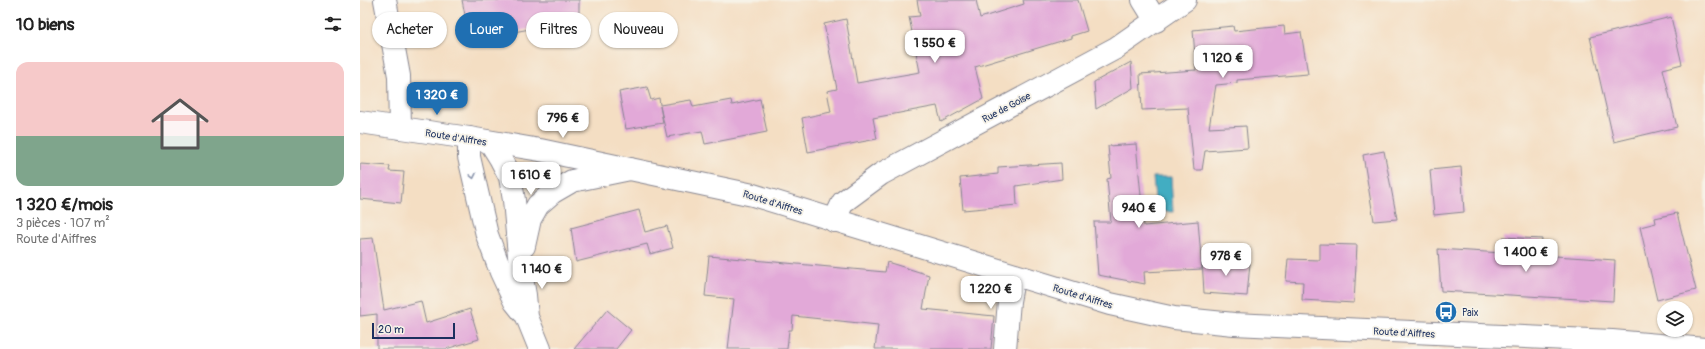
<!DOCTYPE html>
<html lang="fr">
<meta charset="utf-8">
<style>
:root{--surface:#fff;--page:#f6f6f6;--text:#222;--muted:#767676;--line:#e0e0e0;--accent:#1f6fb2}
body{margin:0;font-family:Pangolin,sans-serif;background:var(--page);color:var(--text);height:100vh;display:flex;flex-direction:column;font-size:15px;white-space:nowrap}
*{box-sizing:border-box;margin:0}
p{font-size:13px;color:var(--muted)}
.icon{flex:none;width:22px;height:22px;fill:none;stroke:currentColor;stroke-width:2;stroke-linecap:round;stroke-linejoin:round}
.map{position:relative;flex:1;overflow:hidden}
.sheet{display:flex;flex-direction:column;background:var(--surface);width:360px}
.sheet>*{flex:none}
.hud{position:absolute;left:12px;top:12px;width:380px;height:36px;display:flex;gap:8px}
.buttons{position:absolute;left:1297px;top:301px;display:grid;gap:8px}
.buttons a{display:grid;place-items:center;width:36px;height:36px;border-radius:50%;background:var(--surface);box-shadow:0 1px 3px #0004;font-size:20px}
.scale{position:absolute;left:12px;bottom:10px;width:83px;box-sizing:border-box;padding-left:4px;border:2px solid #1b2f5e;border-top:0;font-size:11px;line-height:14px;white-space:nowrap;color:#1b2f5e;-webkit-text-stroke:3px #f7f3e8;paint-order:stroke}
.price{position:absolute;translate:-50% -34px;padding:0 9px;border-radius:8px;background:#fff;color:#222;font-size:13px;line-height:26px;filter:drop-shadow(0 1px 2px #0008)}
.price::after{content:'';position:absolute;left:50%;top:24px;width:12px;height:9px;margin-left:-6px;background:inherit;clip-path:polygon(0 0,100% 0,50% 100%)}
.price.active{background:var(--accent);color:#fff}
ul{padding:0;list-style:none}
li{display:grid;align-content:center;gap:8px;height:212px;padding:0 16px}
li+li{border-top:1px solid var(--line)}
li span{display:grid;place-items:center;height:124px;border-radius:12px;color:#555}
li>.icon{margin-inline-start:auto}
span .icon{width:72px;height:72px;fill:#fffc;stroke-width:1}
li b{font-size:17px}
h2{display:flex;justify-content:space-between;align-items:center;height:48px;padding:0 16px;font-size:17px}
.tag{padding:0 14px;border-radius:18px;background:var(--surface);box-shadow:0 1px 3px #0004;font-size:14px;line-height:36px}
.tag.active{background:var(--accent);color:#fff}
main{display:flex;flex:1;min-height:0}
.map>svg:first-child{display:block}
</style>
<main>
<section class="sheet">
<h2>10 biens<svg class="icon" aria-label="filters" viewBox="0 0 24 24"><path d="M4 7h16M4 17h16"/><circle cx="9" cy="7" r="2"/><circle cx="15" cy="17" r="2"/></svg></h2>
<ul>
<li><span style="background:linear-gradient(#f6c9c9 60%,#7fa58c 0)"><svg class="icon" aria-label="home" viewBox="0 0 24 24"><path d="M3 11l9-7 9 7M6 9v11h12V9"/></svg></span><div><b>1 320 €/mois</b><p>3 pièces · 107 m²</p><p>Route d'Aiffres</p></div></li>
</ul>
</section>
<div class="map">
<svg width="1345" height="349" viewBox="0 0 1345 349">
<rect width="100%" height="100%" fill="#f7f3e8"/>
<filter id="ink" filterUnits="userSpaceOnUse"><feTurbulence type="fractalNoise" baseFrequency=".025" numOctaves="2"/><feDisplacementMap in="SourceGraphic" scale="8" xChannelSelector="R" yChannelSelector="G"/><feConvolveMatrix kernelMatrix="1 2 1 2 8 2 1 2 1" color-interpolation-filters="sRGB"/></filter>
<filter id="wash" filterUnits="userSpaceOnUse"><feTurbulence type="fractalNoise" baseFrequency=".012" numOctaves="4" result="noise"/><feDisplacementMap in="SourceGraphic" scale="16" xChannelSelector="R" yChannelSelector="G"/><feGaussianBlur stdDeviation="0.9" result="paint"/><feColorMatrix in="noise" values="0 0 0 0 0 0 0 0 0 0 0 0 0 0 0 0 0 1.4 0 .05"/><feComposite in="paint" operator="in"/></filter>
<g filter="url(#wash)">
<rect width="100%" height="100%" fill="#f4dec3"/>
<!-- water -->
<path fill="#43adc2" stroke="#2f6e90" d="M793 177H811L813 212 796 211Z"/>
<g id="blocks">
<!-- building -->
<path fill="#e2a9d8" d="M102 0H219V20L110 40Z
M557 0H616L620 18 664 4 663 0H718L727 31 711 36V38L615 67 623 99 581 122 577 106 513 118 517 139 448 152 442 118 471 112 467 91 477 89 464 24 486 19 497 83 560 72 549 17 560 16Z
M1311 17 1322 64 1303 69 1317 127 1254 142 1230 37Z
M873 26 874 31 924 26 925 34 941 32 948 74 877 80V83L856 85 849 128 886 126 888 148 845 151 842 170H834L828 108 782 110 780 74 836 70 833 30Z
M771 62 773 88 736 109 734 82Z
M287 87 291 100 299 98 300 105 331 100 333 107 371 100 372 105 400 99 407 132 345 144 342 131 307 137 300 106 303 123 266 129 259 92Z
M776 144 784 226 838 221 842 269 784 272 785 284 738 275 734 222H751L747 179 751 178 748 146Z
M1024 151 1037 219 1014 221 1003 155Z
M701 163 702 179 656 186 657 205 603 210 600 178 638 174V167Z
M0 164 30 166 29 171 44 172 41 203 0 199Z
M1101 167 1104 212 1074 215 1070 170Z
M279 210 285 232 307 226 313 248 290 254 287 244 216 262 211 228Z
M1317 213 1336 290 1297 300 1280 227 1296 223 1295 218Z
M1143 237 1182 239 1180 255 1255 260 1253 301 1081 291 1078 249 1142 253Z
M13 238 24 310 61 301 66 323 110 309 119 339 86 349H17V314L0 316V239Z
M960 244 997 245 994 303 942 300 943 282 926 281 928 259 960 260Z
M349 256 525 272 527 262 569 275 563 309 634 316 631 349H515L518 325 433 316 432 330H429L427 349H368L374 299 345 296Z
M842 259 890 263 887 296 844 293Z
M247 310 271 330 256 349H214Z"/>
</g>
</g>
<g filter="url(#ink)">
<use href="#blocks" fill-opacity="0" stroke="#888690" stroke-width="1"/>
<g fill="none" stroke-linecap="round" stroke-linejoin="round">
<!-- minor casing -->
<g stroke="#888690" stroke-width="24">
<path id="minor" d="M783 0 796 21
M474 221 483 202 521 174 756 48 825 0
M645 349 649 301 654 275"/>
</g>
<!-- tertiary casing -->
<g stroke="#888690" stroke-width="24">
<path id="tertiary" d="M25 0 39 76 40 128
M109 138V157L127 235 141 272 155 302 163 312
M130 142 140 158 150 177 154 200 160 267 165 295 167 317 180 349
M164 246 170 219 178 205 193 192 212 181 270 169"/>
</g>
<!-- secondary casing -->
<g stroke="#888690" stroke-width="24">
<path id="secondary" d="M0 122 109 138 180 150 393 195 750 304 814 318 874 324 1252 341 1345 349"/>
</g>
<!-- minor -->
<use href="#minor" stroke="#fff" stroke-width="22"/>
<!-- tertiary -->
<use href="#tertiary" stroke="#fff" stroke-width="22"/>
<!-- secondary -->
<use href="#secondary" stroke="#fff" stroke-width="22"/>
</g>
<!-- one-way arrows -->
<defs><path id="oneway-chevron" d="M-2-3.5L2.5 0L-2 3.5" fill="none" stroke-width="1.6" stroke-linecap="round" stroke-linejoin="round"/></defs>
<use stroke="#8d97ae" href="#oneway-chevron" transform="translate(113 176) rotate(78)"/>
</g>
<!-- icons -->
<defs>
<g id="bus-disc" transform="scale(1.15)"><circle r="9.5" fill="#1f6fb2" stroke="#f7f3e8"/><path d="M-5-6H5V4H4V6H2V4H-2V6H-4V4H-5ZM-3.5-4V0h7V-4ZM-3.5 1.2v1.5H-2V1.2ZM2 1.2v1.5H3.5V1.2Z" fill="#fff"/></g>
</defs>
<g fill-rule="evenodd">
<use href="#bus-disc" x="1086" y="312"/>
</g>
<g text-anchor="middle" stroke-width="3.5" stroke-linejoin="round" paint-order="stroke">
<!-- street labels -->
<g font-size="10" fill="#1b2f5e" stroke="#f7f3e8">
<text transform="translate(646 107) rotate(-28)" y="4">Rue de Goise</text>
<text transform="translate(96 137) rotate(9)" y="4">Route d'Aiffres</text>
<text transform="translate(413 202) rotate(17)" y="4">Route d'Aiffres</text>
<text transform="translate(723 296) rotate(17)" y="4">Route d'Aiffres</text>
<text transform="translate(1044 332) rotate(3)" y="4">Route d'Aiffres</text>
</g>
<!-- poi labels -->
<g font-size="10" fill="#1b2f5e" stroke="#f7f3e8" text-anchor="start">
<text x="1102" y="316">Paix</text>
</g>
</g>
</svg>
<div class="buttons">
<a><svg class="icon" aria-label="layers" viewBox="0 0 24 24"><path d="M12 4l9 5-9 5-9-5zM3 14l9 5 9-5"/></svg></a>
</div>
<div class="scale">20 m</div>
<b class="price" style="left:575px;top:64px">1 550 €</b>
<b class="price" style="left:863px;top:79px">1 120 €</b>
<b class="price active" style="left:77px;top:116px">1 320 €</b>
<b class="price" style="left:203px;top:139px">796 €</b>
<b class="price" style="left:171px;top:196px">1 610 €</b>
<b class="price" style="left:779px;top:229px">940 €</b>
<b class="price" style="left:1166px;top:273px">1 400 €</b>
<b class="price" style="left:866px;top:277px">978 €</b>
<b class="price" style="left:182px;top:290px">1 140 €</b>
<b class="price" style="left:631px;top:310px">1 220 €</b>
<div class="hud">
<a class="tag">Acheter</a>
<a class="tag active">Louer</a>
<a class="tag">Filtres</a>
<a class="tag">Nouveau</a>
</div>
</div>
</main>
